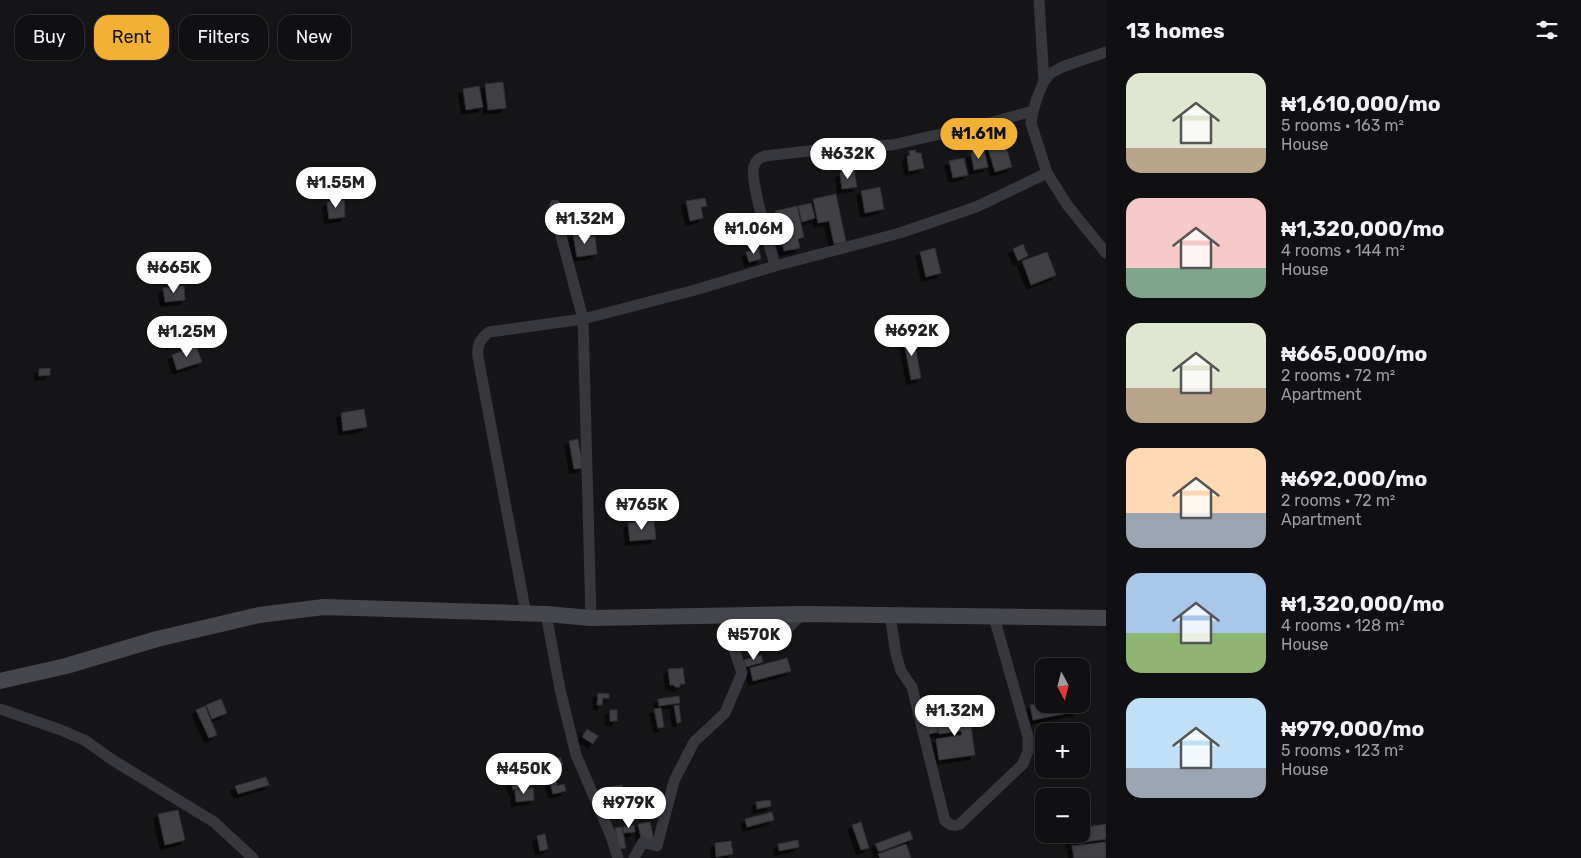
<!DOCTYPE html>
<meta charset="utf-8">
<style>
:root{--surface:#101012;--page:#19191b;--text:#f1f3f6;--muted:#9c9d9f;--line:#303032;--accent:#f2b134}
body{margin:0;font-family:Rubik,sans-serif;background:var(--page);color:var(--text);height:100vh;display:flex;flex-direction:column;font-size:19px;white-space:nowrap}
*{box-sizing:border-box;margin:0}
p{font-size:16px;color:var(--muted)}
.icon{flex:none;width:28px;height:28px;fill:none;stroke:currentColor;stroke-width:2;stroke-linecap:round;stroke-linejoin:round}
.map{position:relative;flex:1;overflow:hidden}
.details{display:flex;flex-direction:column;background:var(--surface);width:475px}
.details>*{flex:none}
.guide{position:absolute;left:15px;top:15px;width:475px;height:45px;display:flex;gap:10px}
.needle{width:32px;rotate:173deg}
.fabs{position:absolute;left:1035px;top:658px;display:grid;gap:10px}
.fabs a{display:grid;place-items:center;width:55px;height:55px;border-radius:10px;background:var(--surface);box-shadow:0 2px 8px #0003,0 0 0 1px var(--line);font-size:25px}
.price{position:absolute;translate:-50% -42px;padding:0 11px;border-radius:18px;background:#fff;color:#222;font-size:16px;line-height:32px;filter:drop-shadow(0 1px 2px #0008)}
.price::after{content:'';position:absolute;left:50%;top:30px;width:15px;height:11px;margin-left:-8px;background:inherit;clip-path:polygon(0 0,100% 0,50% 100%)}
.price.current{background:var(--accent);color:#111}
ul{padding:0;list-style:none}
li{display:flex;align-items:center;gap:15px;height:125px;padding:0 20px}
li span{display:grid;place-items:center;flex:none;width:140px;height:100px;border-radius:15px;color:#555}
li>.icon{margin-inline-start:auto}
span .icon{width:60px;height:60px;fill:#fffc;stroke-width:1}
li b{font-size:21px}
h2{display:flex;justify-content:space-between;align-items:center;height:60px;padding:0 20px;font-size:21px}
.pill{padding:0 18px;border-radius:15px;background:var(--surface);box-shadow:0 2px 8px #0003,0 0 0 1px var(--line);font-size:18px;line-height:45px}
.pill.current{background:var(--accent);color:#111}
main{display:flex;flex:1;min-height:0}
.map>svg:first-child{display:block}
</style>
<main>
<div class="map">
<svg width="1106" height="858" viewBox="0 0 1106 858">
<defs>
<filter id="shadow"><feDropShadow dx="-4.5" dy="4.5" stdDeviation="0" flood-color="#0009"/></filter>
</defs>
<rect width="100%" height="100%" fill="#161618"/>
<!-- building -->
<path fill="#404145" stroke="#303034" filter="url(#shadow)" d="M503 82 506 108 488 110 485 84Z
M479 86 483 107 466 110 463 89Z
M1004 140 1012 167 995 172 987 145Z
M915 150 916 153H921L924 168 909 171 907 156 910 155 909 151Z
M984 150 988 167 974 170 971 153Z
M964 158 968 175 953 178 949 161Z
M854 171 857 187 842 189 840 173Z
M880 187 884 209 865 213 861 191Z
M836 194 846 242 834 244 829 221 818 223 813 199Z
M705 198 707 206 701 207 703 218 690 221 686 201Z
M344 200 345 217 329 219 327 202Z
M811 203 815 218 802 222 798 206Z
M797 206 804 237 798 239 800 248 784 251 775 211Z
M587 232 588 237 595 236 597 254 577 257 573 234Z
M1023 244 1028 256 1018 261 1013 249Z
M935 248 941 273 926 277 920 252Z
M759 249 761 259 749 262 746 252Z
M1047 252 1056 275 1031 285 1022 261Z
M184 286 185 300 165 302 163 288Z
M913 334 921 378 911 380 903 336Z
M196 346 202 362 177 370 172 355Z
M50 368V375L39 376V369Z
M364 409 367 427 343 431 341 413Z
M578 439 583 468 574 469 569 441Z
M654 520 656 539 630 541 628 523Z
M761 655 763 662 746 667 744 660Z
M787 658 791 671 753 681 750 668Z
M683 668 685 684H680V687H675L674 685H670L668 669Z
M598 693 609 694V698H603L602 705H597Z
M679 696 680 703 659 706 658 699Z
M221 699 227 713 212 719 206 705Z
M1037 704 1038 711 1072 704H1076L1078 711 1033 720 1030 705Z
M679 705 681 722 677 723 674 706Z
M205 706 217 735 209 738 196 710Z
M661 708 664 727 658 728 654 709Z
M610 710H617V721H610Z
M969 712 975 755 939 760 936 739 962 735 961 731 939 734 936 717Z
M935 717 938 732 929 734 926 718Z
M587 729 598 736 593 744 582 737Z
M561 758 563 765 554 768 556 773 550 775 546 762Z
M536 765 537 770 517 774 516 769Z
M516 773 518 789 513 790 510 774Z
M266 777 269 785 238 794 235 786Z
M556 780 557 786 564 784 566 791 553 794 550 782Z
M622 785 624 801 604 804 602 788Z
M533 788 534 800 516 802 515 790Z
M770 800 771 806 757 809 756 802Z
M178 810 185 840 165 845 158 814Z
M772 812 774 820 747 827 745 819Z
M650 822 654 840 642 842 638 824Z
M861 822 869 848 861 850 852 825Z
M1106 824V839L1071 844 1069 834H1081V828Z
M634 825 635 832 624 833 623 827Z
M622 827 626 848 619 849 615 828Z
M910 831 913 839 879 852 875 844Z
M545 834 548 849 540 851 537 836Z
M798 840 799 847 779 851 778 844Z
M731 841 733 854 716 857 715 843Z
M1106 842V858H1074L1072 846Z
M906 844 911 858H880L878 854Z"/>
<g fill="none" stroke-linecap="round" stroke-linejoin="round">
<!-- street -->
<path stroke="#37383d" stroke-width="11" d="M1039 0 1044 81
M1106 52 1062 67 1051 73 1044 81 1037 98 1033 111 1031 123 1047 173 1068 206 1106 253
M555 205V213L583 319 591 618
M775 266C771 248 749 180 754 166 756 160 759 158 765 156L843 147 892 145 989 123 1033 111
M526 614 478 357C477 345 479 340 489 332L583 319 695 290 775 266 900 233 976 207 1047 173
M546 614 560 689 576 755 611 836 618 858
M890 615 896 654 901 671 912 687 945 821C951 825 953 827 960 824L1023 764 1028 751V737L994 617
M0 709 61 730 86 741 111 759 214 822 253 858
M634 858 643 842 657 846 674 781 694 742 725 713 742 673 733 646 785 631 802 614"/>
<!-- secondary -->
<path stroke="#45474d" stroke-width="16" d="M0 681 66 666 157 639 259 615 324 607 546 614 591 618 802 614 1106 618"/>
</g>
</svg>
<div class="fabs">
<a><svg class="needle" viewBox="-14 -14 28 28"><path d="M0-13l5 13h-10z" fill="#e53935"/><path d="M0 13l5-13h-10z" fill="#9c9d9f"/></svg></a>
<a>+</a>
<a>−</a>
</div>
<b class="price current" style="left:979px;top:160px">₦1.61M</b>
<b class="price" style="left:848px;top:180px">₦632K</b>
<b class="price" style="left:336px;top:209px">₦1.55M</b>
<b class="price" style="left:585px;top:245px">₦1.32M</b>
<b class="price" style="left:754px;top:255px">₦1.06M</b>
<b class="price" style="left:174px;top:294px">₦665K</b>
<b class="price" style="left:912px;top:357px">₦692K</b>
<b class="price" style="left:187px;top:358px">₦1.25M</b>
<b class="price" style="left:642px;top:531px">₦765K</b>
<b class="price" style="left:754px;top:661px">₦570K</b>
<b class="price" style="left:955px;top:737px">₦1.32M</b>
<b class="price" style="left:524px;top:795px">₦450K</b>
<b class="price" style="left:629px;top:829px">₦979K</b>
<div class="guide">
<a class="pill">Buy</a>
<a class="pill current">Rent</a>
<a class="pill">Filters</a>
<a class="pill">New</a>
</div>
</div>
<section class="details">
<h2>13 homes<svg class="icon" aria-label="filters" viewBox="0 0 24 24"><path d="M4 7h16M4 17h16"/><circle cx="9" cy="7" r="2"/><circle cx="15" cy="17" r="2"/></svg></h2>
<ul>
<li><span style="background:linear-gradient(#dfe7d0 75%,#b9a48a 0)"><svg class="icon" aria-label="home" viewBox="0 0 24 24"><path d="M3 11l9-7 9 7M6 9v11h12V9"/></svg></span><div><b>₦1,610,000/mo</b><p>5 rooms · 163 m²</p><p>House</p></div></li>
<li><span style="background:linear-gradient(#f6c9c9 70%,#7fa58c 0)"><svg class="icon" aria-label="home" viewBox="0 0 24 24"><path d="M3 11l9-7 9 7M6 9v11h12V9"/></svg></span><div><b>₦1,320,000/mo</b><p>4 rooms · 144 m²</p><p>House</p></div></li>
<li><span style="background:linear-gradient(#dfe7d0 65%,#b9a48a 0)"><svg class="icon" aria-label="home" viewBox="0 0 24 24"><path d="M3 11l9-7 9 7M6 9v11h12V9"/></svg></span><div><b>₦665,000/mo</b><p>2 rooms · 72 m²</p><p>Apartment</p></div></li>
<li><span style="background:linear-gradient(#ffd9b3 65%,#9aa5b1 0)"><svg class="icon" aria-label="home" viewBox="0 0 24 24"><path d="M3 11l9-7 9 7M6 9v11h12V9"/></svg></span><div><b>₦692,000/mo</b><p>2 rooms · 72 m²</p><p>Apartment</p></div></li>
<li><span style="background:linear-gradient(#a9c7e8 60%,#8fb573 0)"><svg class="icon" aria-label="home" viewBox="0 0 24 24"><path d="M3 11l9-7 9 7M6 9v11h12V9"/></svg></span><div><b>₦1,320,000/mo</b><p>4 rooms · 128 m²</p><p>House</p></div></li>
<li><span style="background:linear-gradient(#bfe0f5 70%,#9aa5b1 0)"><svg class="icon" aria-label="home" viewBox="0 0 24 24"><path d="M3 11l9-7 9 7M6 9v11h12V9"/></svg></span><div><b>₦979,000/mo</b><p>5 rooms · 123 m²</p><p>House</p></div></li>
</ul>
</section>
</main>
